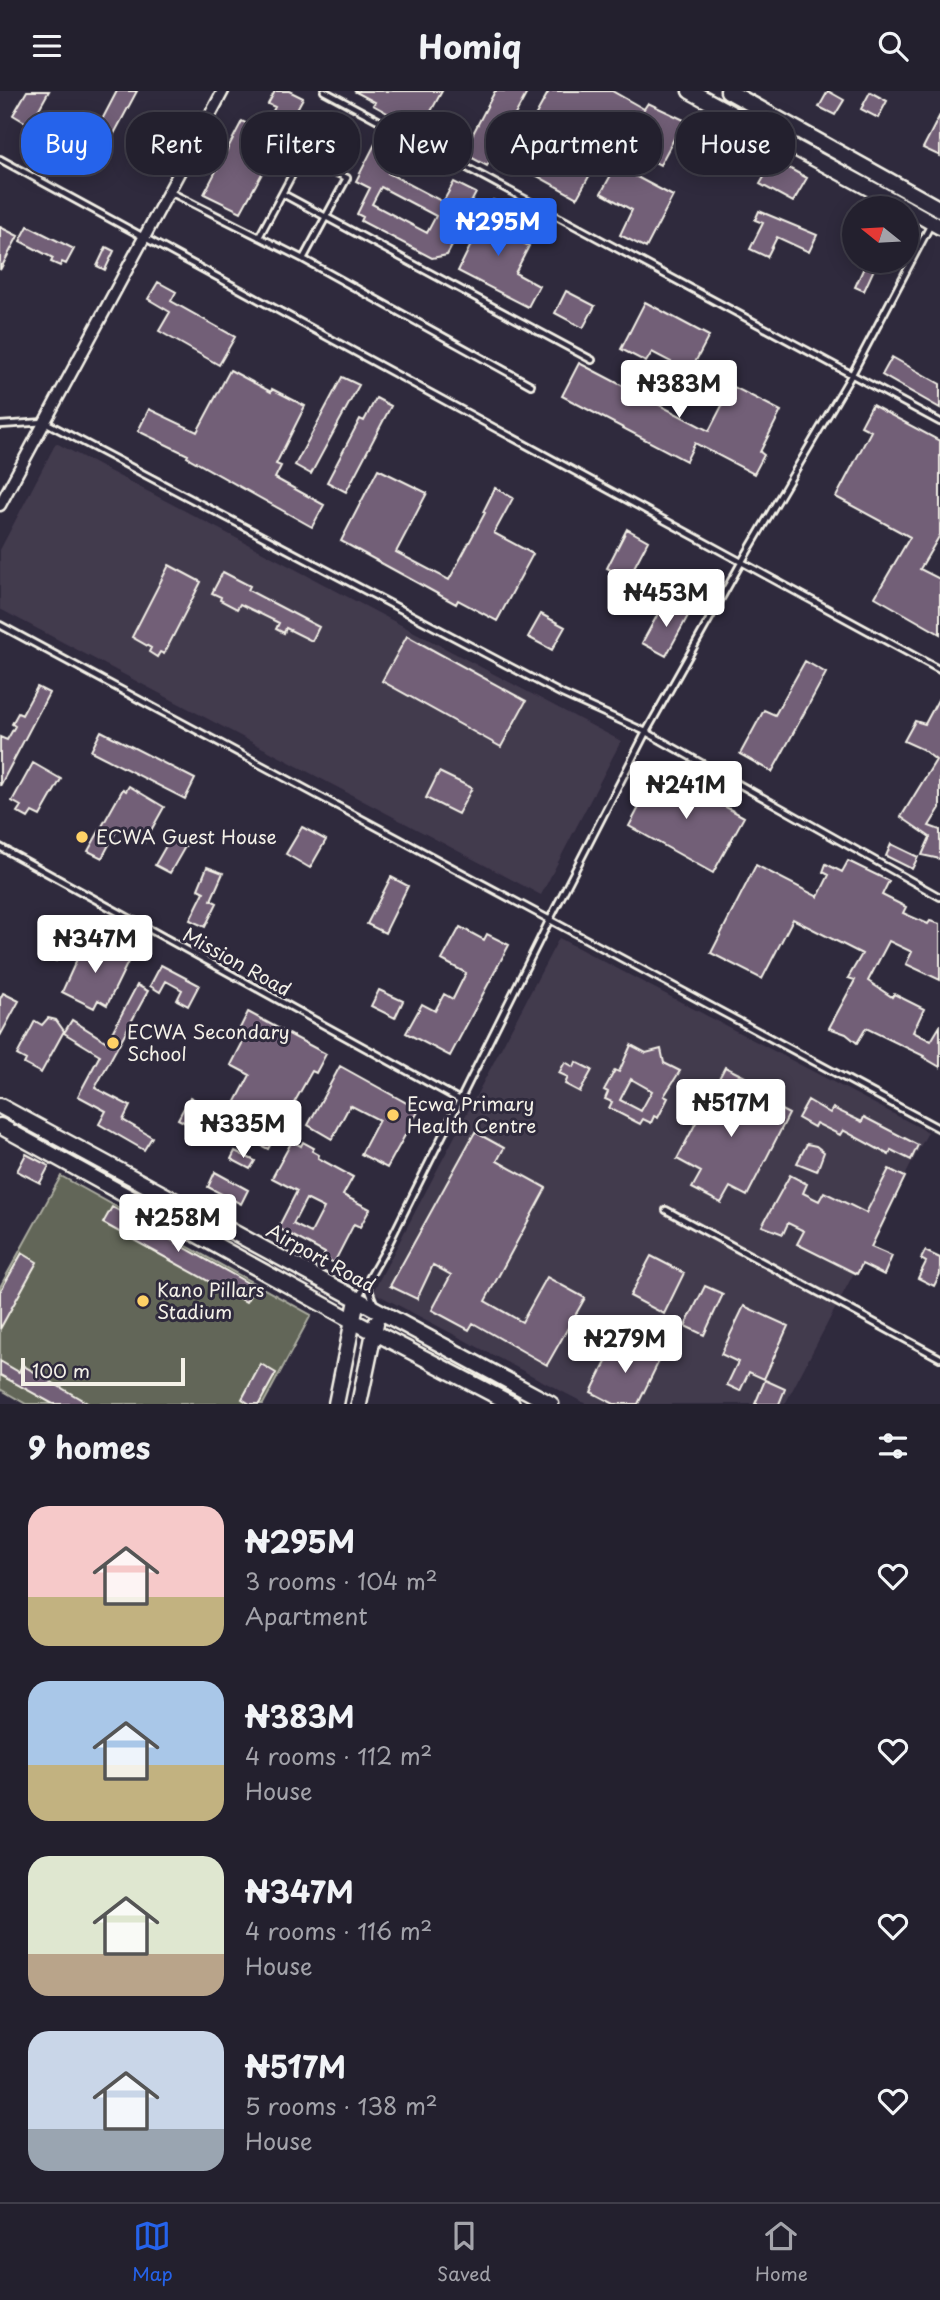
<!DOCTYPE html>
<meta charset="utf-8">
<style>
:root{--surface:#23202e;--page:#2f2d3a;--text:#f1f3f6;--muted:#a3a3aa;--line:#403e4a;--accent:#2563eb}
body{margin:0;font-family:"Playpen Sans",sans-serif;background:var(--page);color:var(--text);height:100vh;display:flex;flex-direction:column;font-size:26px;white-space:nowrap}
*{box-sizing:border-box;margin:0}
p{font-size:23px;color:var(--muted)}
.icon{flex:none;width:38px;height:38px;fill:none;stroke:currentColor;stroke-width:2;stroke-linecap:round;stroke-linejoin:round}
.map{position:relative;height:1313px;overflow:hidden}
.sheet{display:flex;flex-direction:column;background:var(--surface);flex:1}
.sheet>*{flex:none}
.banner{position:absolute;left:21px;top:21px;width:900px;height:63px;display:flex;gap:14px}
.needle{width:46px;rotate:288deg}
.tools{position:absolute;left:842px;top:105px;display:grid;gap:14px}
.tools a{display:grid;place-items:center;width:77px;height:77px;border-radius:50%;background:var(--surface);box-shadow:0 4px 18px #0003,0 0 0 2px var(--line);font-size:35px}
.scale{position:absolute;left:21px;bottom:18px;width:164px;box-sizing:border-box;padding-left:7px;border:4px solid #f4f1e8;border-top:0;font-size:19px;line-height:24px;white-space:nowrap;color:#f4f1e8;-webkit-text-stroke:5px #2f2a3d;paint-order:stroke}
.price{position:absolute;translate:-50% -60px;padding:0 16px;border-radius:7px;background:#fff;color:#222;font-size:23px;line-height:46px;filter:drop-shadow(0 2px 4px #0008)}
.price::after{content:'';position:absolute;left:50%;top:42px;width:21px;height:16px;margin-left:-10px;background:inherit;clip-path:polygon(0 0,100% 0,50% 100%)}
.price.on{background:var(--accent);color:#fff}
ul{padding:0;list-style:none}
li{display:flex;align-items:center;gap:21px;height:175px;padding:0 28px}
li span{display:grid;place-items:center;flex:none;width:196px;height:140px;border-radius:21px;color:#555}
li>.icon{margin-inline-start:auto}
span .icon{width:84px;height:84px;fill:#fffc;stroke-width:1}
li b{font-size:30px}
h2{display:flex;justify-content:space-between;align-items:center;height:84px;padding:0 28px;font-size:30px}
.chip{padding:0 24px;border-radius:28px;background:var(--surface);box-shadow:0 4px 18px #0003,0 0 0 2px var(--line);font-size:24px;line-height:63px}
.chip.on{background:var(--accent);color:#fff}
header{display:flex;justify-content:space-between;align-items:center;height:91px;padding:0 28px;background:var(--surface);font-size:32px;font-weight:700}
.dock{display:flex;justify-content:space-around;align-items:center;height:98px;border-top:2px solid var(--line);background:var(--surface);font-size:19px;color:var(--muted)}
.dock a{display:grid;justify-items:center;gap:4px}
.dock .on{color:var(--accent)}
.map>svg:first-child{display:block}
</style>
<header><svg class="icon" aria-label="menu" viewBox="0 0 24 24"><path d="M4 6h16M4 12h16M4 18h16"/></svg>Homiq<svg class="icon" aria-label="search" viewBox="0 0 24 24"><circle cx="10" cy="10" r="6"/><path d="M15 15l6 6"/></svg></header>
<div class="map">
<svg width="940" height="1313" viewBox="0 0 940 1313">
<rect width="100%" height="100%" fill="#2f2a3d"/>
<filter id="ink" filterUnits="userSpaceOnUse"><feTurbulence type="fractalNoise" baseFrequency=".0143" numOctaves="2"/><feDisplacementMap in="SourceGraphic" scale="14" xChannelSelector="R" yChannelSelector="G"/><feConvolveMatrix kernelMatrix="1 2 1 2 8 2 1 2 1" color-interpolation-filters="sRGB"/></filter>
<g filter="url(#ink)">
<!-- built -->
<path fill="#433a4e" d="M56 352 621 650 541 804 0 518V459Z
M559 847 928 1041 785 1313H586L373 1201Z"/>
<!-- green -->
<path fill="#626658" stroke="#abaca0" stroke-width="2" d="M61 1085 311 1224 263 1313H26L0 1298V1196Z"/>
<!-- building -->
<path fill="#725e77" stroke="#f4f1e8" stroke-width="2" fill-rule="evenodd" d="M27 0H49L30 34 13 24Z
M117 0H137L99 71 84 63Z
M275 0H289L303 7 241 121 204 103 242 30 262 41 275 16 268 13Z
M354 0H442L422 37 393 21 391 24 373 14 375 11Z
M495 0H528L487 75 463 62Z
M549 0H612L644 18 648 12 684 29 660 74 634 60 632 64 608 51 577 107 510 70Z
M828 0 844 9 835 24 819 16Z
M870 1 887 10 878 27 861 18Z
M940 24V65L923 57Z
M376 51 398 63 388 82 443 111 454 91 476 102 449 153 452 155 447 164 432 167 361 130 363 126 357 123 370 97 356 90ZM381 96 436 125 427 142 372 113Z
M774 69 807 87 793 111 760 93Z
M616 75 673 105 646 157 620 144 632 119 601 102Z
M493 109 513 119 502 141 529 155 515 182 539 195 528 216 458 180Z
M759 120 817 144 809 161 777 146 767 166 750 158 763 132 755 129Z
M28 135 74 158 66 173 62 171 60 175 51 171 53 167 20 150Z
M0 136 18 145 0 179Z
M106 156 114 160 105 179 97 175Z
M866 172 875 176 864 200 855 196Z
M158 191 176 201 171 210 235 246 219 274 159 240 170 221 148 208Z
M566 200 595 215 583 237 555 222Z
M645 211 709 245 690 281 652 261 646 271 621 258Z
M892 266 940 293V317L882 284Z
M579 272 709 340 732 295 781 320 760 361 764 364 754 383 695 352 686 370 562 305Z
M230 279 271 301 272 298 305 315 276 373 281 375 275 387 324 414 312 436 187 366 188 364 138 340 149 318 197 341Z
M342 286 359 294 311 383 295 374Z
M376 307 391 315 346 401 327 391 360 328 364 330Z
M872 314 940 350V444L920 478 940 488V543L875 506 910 446 836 406 871 340 861 335Z
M378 378 427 402 396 461 449 489 485 422 483 421 495 397 513 407 494 442 533 463 497 530 458 509 456 513 341 450Z
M627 438 648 450 628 488 607 477Z
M169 474 201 491 164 563 160 561 157 566 149 561 151 557 132 546Z
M223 481 250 495 248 499 319 536 312 550 286 537 284 542 276 538 279 532 240 513 237 518 220 509 221 506 212 502Z
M665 510 689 523 666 565 642 552Z
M541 523 565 536 552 559 528 546Z
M407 545 526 610 501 656 382 590Z
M805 570 826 582 772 681 740 663 764 619 775 624Z
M37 596 49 602 0 695V646L7 649 15 635 12 633 18 622 22 624Z
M940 605V717L929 735 940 739V768L922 764 930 746 901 726 936 669 922 658 904 650 915 630 925 633Z
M101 640 195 688 185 708 91 660Z
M33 672 61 688 40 725 32 721 28 727 17 721 21 715 12 710Z
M659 679 744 726 713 782 629 735Z
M439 681 472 697 458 723 426 707Z
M129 695 164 716 144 752 118 737 102 767 88 760 123 698 126 700Z
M302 736 326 749 310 777 286 763Z
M171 746 186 754 170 782 155 774Z
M891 753 918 766 912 778 886 765Z
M848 770 889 790 882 804 906 816 903 822 928 833 930 830 940 833V889L906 873 912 861 889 850 868 890 892 906 894 903 924 918 913 941 931 950 940 935V976L923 966 924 965 866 937 857 952 846 943 829 937 855 889 848 887 862 863 793 828 762 888 711 862 756 774 818 806 829 784 823 781 826 773 842 781Z
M207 776 223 782 211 809 217 812 205 836 190 829 204 801 198 798Z
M391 786 408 795 385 842 367 833Z
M50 831 69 838 56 870 42 864 45 857 40 855Z
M460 836 484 849 487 843 509 854 450 965 406 942 422 913 435 920 444 903 453 908 466 882 442 869Z
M86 848 129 869 107 914 98 909 94 917 62 901Z
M161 874 199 894 188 915 177 909 182 899 166 890 160 901 150 895Z
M137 894 148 900 95 997 130 1015 123 1029 152 1046 144 1059 99 1033 106 1020 78 1005 100 964 64 942 72 929 107 951Z
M379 899 403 910 395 927 371 915Z
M3 902 19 910 0 945V908Z
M248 921 326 963 316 982 312 980 268 1058 210 1028 203 1041 178 1028 190 1006 214 1019 217 1013 231 1020 250 984 231 974 246 945 238 941Z
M48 927 56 929 64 940 41 982 24 973 26 969 17 964 35 930 42 934Z
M631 954 646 962 661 958 664 972 680 980 664 1005 668 1007 658 1027 654 1025 651 1032 643 1028 640 1033 609 1017 612 1011 605 1008 608 1001 604 999 615 979 619 981ZM631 988 652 1000 641 1020 620 1009Z
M565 971 574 976 576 971 592 979 580 1001 565 993 568 986 559 982Z
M340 975 419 1019 387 1077 361 1063 379 1029 350 1014 332 1048 308 1034Z
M725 976 745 986 739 997 789 1023 747 1105 730 1096 721 1112 692 1097 701 1081 677 1068Z
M808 1009 830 1022 833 1017 862 1031 864 1026 918 1054 911 1069 891 1059 889 1064 843 1039 840 1044 816 1032 814 1036 798 1027Z
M475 1041 504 1057 497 1070 546 1097 485 1210 522 1231 547 1186 585 1207 547 1274 473 1232 469 1239 432 1219 451 1184 433 1174 417 1208 390 1195Z
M292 1050 301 1055 303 1051 314 1057 312 1060 319 1064 318 1067 353 1086 343 1104 370 1118 360 1136 354 1133 334 1172 323 1166 325 1162 278 1137 297 1100 272 1087ZM306 1108 324 1117 311 1142 293 1133Z
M807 1053 816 1055 824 1061 817 1080 797 1072Z
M235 1060 255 1070 250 1078 231 1068Z
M26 1063 49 1075 40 1092 17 1080Z
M889 1078 905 1086 871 1156 892 1165 884 1184 862 1173 857 1183 797 1153 804 1140 788 1132 783 1143 762 1135 790 1084 807 1093 803 1102 819 1110 824 1101 866 1122Z
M215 1081 248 1099 241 1113 208 1096Z
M112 1116 255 1196 246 1211 103 1132Z
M925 1160 940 1167V1183L934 1195 918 1187 926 1171 921 1168Z
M22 1162 37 1171 0 1238V1201Z
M651 1165 684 1182 664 1223 630 1205Z
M705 1195 723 1203 704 1244 685 1235Z
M744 1215 788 1235 764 1288 749 1281 740 1300 727 1294 738 1271 721 1263Z
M617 1249 659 1270 638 1313H614L591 1301Z
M0 1270 19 1281 22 1274 89 1313H53L0 1284Z
M261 1273 276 1282 259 1313H250L242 1308Z
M765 1289 785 1298 779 1313H755Z"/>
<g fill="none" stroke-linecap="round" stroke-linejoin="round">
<!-- lane casing -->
<g stroke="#f4f1e8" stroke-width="10">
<path id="lane" d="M324 0 940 331
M0 68 940 579
M170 101 303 168 347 87 304 66 300 69 259 146
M283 103 592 269
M303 168 531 294
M0 334 45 331 562 603 646 641 940 806
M0 534 940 1038
M0 756 460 1009
M666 1119 940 1267
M367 1194 374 1212
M359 1205 388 1154 550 828 646 641 741 472 852 283 930 135"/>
</g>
<!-- street casing -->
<g stroke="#f4f1e8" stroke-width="15">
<path id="street" d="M0 414 223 0"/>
</g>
<!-- secondary casing -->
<g stroke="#f4f1e8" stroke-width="19">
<path id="secondary" d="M690 0 906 117
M728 0 940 118
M906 117 940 136
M0 1015 551 1313
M0 1035 353 1230 512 1313
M336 1313 357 1209
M359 1313 376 1232"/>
</g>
<!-- lane -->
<use href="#lane" stroke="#2f2a3d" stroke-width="4.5"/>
<!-- street -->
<use href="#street" stroke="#2f2a3d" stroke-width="10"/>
<!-- secondary -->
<use href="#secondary" stroke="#2f2a3d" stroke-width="14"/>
</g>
</g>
<!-- markers -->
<g fill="#ffd166" stroke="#2f2a3d" stroke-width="2.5">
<circle cx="82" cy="746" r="7"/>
<circle cx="113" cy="952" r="7"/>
<circle cx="393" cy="1024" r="7"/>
<circle cx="143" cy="1210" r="7"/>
</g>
<g text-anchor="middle" stroke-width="6" stroke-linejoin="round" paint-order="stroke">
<!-- poi labels -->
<g font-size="19" fill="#f4f1e8" stroke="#2f2a3d" text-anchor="start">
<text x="96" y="753">ECWA Guest House</text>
<text x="127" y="948">ECWA Secondary<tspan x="127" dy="22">School</tspan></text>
<text x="407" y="1020">Ecwa Primary<tspan x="407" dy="22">Health Centre</tspan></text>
<text x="157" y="1206">Kano Pillars<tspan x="157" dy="22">Stadium</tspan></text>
</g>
<!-- street labels -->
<g font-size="19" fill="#f4f1e8" stroke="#2f2a3d">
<text transform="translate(237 871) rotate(29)" y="7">Mission Road</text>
<text transform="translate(321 1167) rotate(29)" y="7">Airport Road</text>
</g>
</g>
</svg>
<div class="tools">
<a><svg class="needle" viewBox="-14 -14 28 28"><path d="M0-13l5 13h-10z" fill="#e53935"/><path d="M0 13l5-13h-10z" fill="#a3a3aa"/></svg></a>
</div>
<div class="scale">100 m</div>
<b class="price on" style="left:498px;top:167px">₦295M</b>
<b class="price" style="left:679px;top:329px">₦383M</b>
<b class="price" style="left:666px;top:538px">₦453M</b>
<b class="price" style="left:686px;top:730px">₦241M</b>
<b class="price" style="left:95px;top:884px">₦347M</b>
<b class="price" style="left:731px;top:1048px">₦517M</b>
<b class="price" style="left:243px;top:1069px">₦335M</b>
<b class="price" style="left:178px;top:1163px">₦258M</b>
<b class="price" style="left:625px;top:1284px">₦279M</b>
<div class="banner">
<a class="chip on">Buy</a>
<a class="chip">Rent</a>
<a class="chip">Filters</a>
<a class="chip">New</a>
<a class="chip">Apartment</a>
<a class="chip">House</a>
</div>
</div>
<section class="sheet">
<h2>9 homes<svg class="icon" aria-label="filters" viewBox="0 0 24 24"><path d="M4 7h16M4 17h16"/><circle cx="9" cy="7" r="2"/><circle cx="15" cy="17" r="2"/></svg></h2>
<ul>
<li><span style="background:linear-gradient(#f6c9c9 65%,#c2b280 0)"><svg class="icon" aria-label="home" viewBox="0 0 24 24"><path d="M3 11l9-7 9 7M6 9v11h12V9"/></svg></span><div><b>₦295M</b><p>3 rooms · 104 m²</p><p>Apartment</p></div><svg class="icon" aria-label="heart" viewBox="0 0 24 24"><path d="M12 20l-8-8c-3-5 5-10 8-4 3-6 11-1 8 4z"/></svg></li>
<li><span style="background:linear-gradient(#a9c7e8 60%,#c2b280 0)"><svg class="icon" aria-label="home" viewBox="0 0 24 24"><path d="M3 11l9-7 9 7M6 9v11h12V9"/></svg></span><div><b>₦383M</b><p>4 rooms · 112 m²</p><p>House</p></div><svg class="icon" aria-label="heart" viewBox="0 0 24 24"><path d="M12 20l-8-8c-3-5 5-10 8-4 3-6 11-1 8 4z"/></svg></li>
<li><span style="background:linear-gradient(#dfe7d0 70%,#b9a48a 0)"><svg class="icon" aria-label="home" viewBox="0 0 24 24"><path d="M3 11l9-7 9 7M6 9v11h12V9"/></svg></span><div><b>₦347M</b><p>4 rooms · 116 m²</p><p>House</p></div><svg class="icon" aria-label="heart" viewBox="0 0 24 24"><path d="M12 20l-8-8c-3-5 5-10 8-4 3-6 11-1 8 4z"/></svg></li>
<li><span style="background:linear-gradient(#c9d6e8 70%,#9aa5b1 0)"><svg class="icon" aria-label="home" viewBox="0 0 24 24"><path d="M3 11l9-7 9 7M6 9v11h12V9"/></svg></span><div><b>₦517M</b><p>5 rooms · 138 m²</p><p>House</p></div><svg class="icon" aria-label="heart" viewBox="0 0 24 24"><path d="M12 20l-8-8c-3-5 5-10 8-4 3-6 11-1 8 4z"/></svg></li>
</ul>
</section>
<nav class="dock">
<a class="on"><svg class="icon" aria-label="map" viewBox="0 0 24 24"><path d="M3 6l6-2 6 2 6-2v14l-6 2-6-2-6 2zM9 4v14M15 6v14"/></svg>Map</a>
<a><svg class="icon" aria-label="saved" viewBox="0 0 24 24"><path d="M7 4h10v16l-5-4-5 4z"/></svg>Saved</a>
<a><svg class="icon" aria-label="home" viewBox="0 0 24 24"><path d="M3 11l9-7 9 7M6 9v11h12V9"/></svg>Home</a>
</nav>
